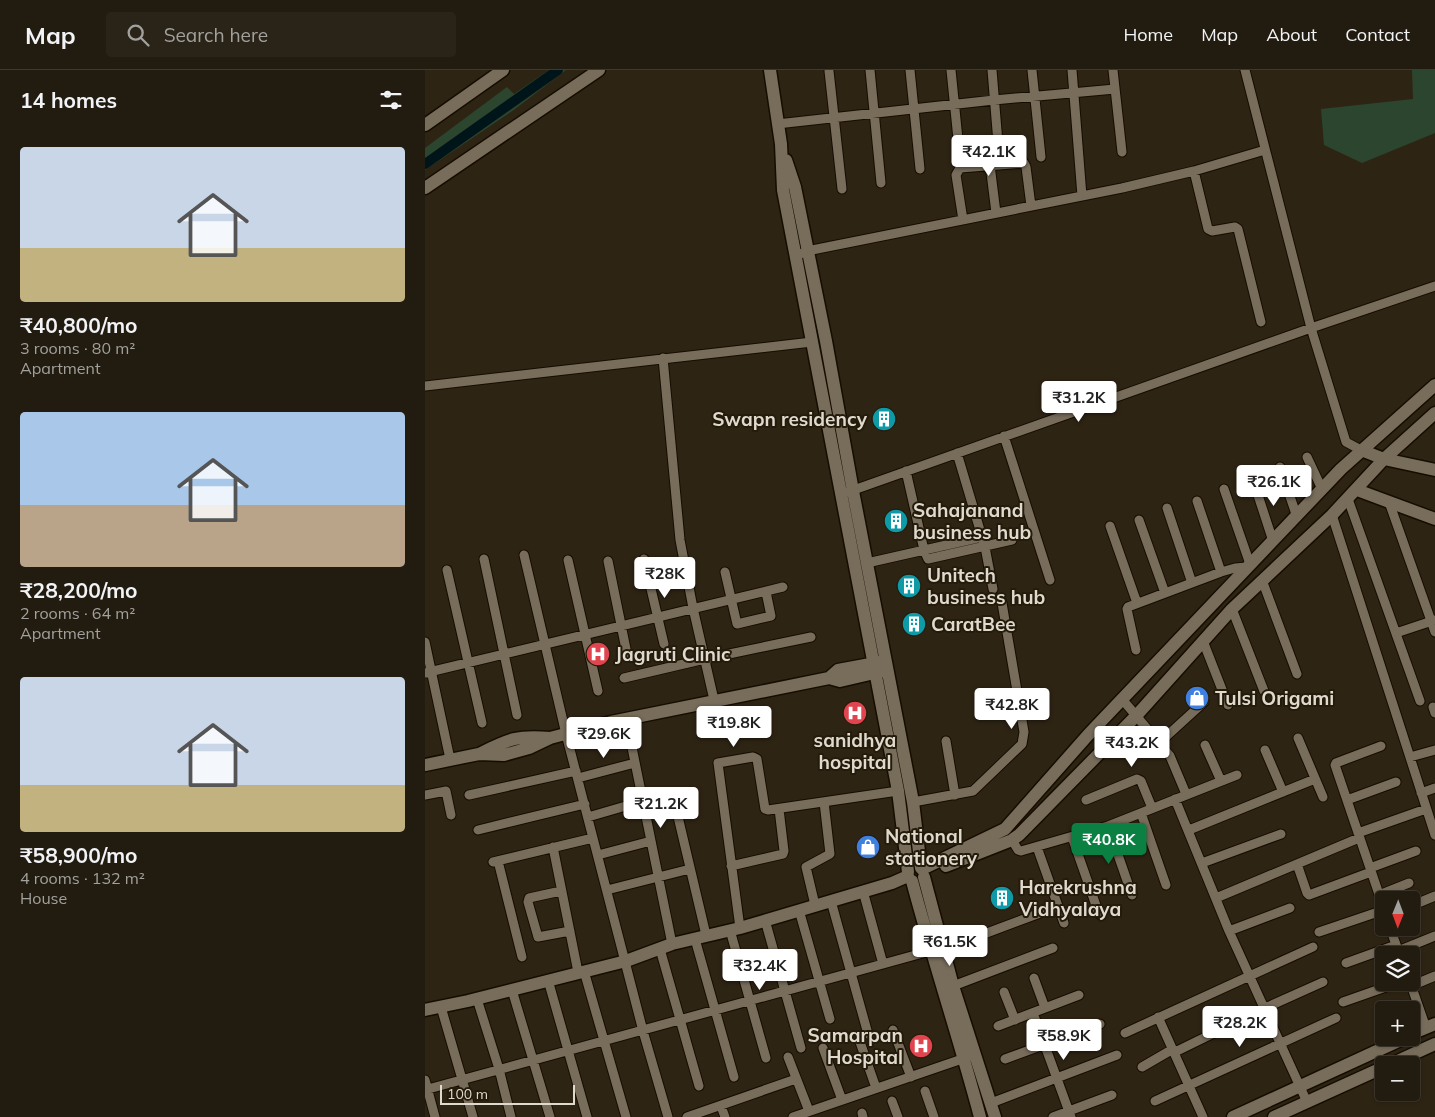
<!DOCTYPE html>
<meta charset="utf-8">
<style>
:root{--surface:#221b0f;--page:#2a2418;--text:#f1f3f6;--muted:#a2a19e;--line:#3f392f;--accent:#0b8043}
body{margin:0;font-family:Mulish,sans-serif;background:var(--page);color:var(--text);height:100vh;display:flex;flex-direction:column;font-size:19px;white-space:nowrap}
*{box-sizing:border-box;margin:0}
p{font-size:16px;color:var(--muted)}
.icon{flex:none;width:28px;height:28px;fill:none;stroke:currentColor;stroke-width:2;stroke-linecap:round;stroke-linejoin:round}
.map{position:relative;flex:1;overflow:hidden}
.sheet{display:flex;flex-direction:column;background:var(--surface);width:425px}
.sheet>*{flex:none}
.needle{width:32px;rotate:181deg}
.buttons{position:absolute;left:950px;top:821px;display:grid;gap:10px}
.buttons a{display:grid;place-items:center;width:45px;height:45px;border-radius:5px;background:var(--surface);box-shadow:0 1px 4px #0004,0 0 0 1px var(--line);font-size:25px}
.scale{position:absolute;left:15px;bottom:12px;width:135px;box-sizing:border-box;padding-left:5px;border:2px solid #dfd9ce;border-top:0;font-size:14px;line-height:18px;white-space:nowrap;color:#dfd9ce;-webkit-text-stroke:4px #241b0b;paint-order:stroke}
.price{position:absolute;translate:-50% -42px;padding:0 11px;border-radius:5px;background:#fff;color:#222;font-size:16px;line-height:32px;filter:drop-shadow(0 1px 2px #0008)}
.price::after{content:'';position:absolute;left:50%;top:30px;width:15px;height:11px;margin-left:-8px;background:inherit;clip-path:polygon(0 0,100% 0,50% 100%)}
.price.active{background:var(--accent);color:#fff}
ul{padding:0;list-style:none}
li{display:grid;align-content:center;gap:10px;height:265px;padding:0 20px}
li span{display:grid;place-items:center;height:155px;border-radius:5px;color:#555}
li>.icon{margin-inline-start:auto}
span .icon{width:90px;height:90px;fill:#fffc;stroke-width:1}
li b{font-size:21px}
h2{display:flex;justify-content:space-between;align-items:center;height:60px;padding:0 20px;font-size:21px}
header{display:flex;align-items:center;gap:30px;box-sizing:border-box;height:70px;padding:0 25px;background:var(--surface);border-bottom:1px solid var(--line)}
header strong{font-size:24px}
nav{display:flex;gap:28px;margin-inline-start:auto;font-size:18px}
.search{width:350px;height:45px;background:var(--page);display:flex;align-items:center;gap:12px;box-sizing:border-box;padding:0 18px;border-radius:5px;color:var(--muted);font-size:19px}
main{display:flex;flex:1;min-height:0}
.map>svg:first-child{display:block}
</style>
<header>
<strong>Map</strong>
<div class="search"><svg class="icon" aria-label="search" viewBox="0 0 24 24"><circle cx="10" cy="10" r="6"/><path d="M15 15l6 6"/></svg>Search here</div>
<nav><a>Home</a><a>Map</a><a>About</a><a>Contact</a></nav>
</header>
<main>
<section class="sheet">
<h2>14 homes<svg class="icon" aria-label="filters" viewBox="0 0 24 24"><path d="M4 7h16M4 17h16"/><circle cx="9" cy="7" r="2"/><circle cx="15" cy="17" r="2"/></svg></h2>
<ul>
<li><span style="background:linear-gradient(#c9d6e8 65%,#c2b280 0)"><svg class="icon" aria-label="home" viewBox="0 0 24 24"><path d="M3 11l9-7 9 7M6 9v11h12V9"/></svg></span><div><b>₹40,800/mo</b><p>3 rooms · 80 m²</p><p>Apartment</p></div></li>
<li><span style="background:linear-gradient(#a9c7e8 60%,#b9a48a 0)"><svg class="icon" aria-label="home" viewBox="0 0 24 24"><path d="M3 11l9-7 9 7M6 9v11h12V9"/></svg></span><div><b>₹28,200/mo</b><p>2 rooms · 64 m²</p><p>Apartment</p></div></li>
<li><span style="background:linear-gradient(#c9d6e8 70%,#c2b280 0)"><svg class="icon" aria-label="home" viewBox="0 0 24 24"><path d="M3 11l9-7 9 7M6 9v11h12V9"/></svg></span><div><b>₹58,900/mo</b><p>4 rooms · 132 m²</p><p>House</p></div></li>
</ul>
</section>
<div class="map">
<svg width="1010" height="1047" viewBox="0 0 1010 1047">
<rect width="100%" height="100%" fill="#2e2414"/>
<!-- green -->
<path fill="#2c452f" d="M124 0H141L90 39 0 100V78L82 17 89 24Z
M987 0H1010V63L937 93 899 75 896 39 988 29Z"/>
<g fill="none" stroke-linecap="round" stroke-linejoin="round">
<!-- canal -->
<path stroke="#001519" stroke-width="10" d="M0 94 133 0"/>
<!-- street casing -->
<g stroke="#160d01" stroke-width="11">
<path id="street" d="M445 0 456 113
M485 0 495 99
M526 0 535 89
M567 0 574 85
M607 0 616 87
M647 0 657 126
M688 0 697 82
M820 0 886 258 921 372 936 380
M404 1 417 119
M352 54 569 30 690 19
M565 95 571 143
M769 101 783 159 787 161 810 157 813 159 836 252
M538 150 531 105 535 98 599 93 601 97 606 136
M371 186 382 181 697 118 769 101 840 80
M238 288 255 470 268 538 289 630
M0 316 387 272
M579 366 625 510
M532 383 560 477 568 519
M882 387 897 419
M855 397 872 447
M481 401 499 480 503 489 587 470
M828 410 848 471
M799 419 825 494
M423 422 886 258 1010 216
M923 429 995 631
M772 431 796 502
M964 432 1010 562
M742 438 767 513
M907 445 1010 765
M714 450 740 523
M685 456 712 533
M99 485 141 664 218 961 243 1047
M59 489 92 645
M219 489 239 574
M143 490 173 621
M183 491 202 584
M442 493 557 467
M22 500 57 653
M300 502 312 554 346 546 341 522
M837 510 872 604
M807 539 839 621
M971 563 1010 550
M778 571 803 635
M0 572 25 689
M711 580 702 539 703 537 796 502 810 498 822 497
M0 603 358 517
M199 608 280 589 386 567
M697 629 745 686 761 724
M1008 637 1010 643
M201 648 247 874
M873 668 898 727
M521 671 530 725
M734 673 779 632
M780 675 796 711
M956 676 911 693 910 695 959 839
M840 680 858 722
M985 687 1010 680
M153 708 210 693
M996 723 1010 718
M0 725 21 721 26 745
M44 725 151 701
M750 729 804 861 882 1032
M661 730 712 709 716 711 727 738
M922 730 971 712
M488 732 548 721 597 674 599 662 577 533
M250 734 281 865
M716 743 741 815
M163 747 218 731
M683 756 707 825
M53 760 160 734
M764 760 890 709
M933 763 1001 739
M647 767 674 844
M587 770 593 780 596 781 683 756 812 705
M128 777 153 902
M612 777 639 853
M173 785 226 771
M73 791 97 887
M68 792 168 768
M777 793 856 764
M872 794 882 823 884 825 946 802
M306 796 358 784 359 781 354 739
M945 798 991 781
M182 820 265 799
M136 821 104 828 103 832 113 867 145 861
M438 821 458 894
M954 825 984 813
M791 828 934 768
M406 831 443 964
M390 835 381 797 405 784 399 732
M986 836 1010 826
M374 840 405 949
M340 850 376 978
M315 858 293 693 328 687 332 689 340 739 343 740 473 721
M965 858 973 880
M305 860 341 988
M804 861 865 838
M894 862 959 840
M270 869 309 1007
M235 879 274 1016
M519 879 615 843
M973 881 1010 866
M921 893 971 875
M159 901 201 1047
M609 908 620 938
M123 910 162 1047
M985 912 1001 958
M528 916 628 878
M986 916 1010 906
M87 920 125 1047
M579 922 590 950
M52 929 74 999 86 1047
M918 932 975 912
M16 937 48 1047
M608 943 646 1047
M733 947 778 1047
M573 956 654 925
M468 960 486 1007
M700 963 888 877
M435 972 451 1018
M398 978 417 1030
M750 982 840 938 898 912
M363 987 384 1041
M580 989 675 954
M717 997 748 979
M0 1010 10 1047
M0 1020 505 881
M500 1021 509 1047
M467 1031 473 1047
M730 1031 911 948
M566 1033 692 985
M296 1036 300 1047
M437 1043 438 1047
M262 1047 371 1009
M368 1047 543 987
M628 1047 687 1025"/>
</g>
<!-- secondary casing -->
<g stroke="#160d01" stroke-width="15">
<path id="secondary" d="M345 0 356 74 358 120 473 721 483 802
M0 55 78 0
M361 90 370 117 401 271 428 421 488 732 496 798
M0 118 174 0
M936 380 959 389 1010 400
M932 420 1010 449
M404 608 413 600 456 592
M56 683C84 669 93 665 125 668
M0 695 54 684 79 685 104 678 125 668 186 652 404 608 415 611 458 601
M521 796 587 770 594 765 711 646 807 539 907 445 959 389 1010 343
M497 799 580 759 663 665 916 399 1010 315
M499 807 528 916 570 1047
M487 811C508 890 534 968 555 1047
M0 940 43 931 201 891 247 874 315 858 467 813 483 806
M986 964 1010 954
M964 995 1010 974
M808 1047 980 968
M849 1047 959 997"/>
</g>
<!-- street -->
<use href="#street" stroke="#786d5b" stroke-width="9"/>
<!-- secondary -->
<use href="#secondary" stroke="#786d5b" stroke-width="12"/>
</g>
<!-- icons -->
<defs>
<g id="building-disc" transform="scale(1.25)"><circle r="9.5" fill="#0f9aa8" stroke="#241b0b"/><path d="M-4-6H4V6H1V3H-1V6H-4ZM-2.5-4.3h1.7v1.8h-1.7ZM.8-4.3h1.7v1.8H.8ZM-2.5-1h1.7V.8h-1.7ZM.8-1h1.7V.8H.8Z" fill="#fff"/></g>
<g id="hospital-disc" transform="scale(1.25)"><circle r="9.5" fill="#e0444e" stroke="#241b0b"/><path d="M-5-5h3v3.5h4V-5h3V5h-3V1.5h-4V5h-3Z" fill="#fff"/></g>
<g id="shop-disc" transform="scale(1.25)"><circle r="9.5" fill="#3f7fe0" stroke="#241b0b"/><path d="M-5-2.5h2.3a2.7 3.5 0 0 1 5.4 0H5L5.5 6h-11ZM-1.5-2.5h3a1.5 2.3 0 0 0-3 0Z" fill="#fff"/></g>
</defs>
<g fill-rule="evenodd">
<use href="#building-disc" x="459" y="349"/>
<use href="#building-disc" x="471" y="451"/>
<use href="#building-disc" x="484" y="516"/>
<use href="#building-disc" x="489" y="554"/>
<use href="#hospital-disc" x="173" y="584"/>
<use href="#shop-disc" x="772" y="628"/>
<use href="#hospital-disc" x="430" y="643"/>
<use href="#shop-disc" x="443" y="777"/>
<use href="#building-disc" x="577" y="828"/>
<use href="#hospital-disc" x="496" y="976"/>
</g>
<g text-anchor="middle" stroke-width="4" stroke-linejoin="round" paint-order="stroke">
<!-- poi labels -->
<g font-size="19" font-weight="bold" fill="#dfd9ce" stroke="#241b0b" text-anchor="start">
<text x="442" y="356" text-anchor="end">Swapn residency</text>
<text x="488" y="447">Sahajanand<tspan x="488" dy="22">business hub</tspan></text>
<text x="502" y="512">Unitech<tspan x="502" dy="22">business hub</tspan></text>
<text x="506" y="561">CaratBee</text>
<text x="190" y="591">Jagruti Clinic</text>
<text x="790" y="635">Tulsi Origami</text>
<text x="430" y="677" text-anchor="middle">sanidhya<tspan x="430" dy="22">hospital</tspan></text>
<text x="460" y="773">National<tspan x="460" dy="22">stationery</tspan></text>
<text x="594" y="824">Harekrushna<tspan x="594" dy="22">Vidhyalaya</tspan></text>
<text x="478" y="972" text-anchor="end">Samarpan<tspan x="478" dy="22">Hospital</tspan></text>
</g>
</g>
</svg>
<div class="buttons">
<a><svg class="needle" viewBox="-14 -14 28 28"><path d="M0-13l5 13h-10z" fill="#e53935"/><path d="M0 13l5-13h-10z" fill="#a2a19e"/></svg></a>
<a><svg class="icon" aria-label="layers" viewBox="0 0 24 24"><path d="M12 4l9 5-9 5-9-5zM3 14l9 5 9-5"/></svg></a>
<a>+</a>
<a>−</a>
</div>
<div class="scale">100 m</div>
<b class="price" style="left:564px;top:107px">₹42.1K</b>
<b class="price" style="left:654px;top:353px">₹31.2K</b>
<b class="price" style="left:849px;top:437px">₹26.1K</b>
<b class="price" style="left:240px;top:529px">₹28K</b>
<b class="price" style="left:587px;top:660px">₹42.8K</b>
<b class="price" style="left:309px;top:678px">₹19.8K</b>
<b class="price" style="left:179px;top:689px">₹29.6K</b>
<b class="price" style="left:707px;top:698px">₹43.2K</b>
<b class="price" style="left:236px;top:759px">₹21.2K</b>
<b class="price active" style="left:684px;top:795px">₹40.8K</b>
<b class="price" style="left:525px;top:897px">₹61.5K</b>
<b class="price" style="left:335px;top:921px">₹32.4K</b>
<b class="price" style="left:815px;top:978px">₹28.2K</b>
<b class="price" style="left:639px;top:991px">₹58.9K</b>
</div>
</main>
